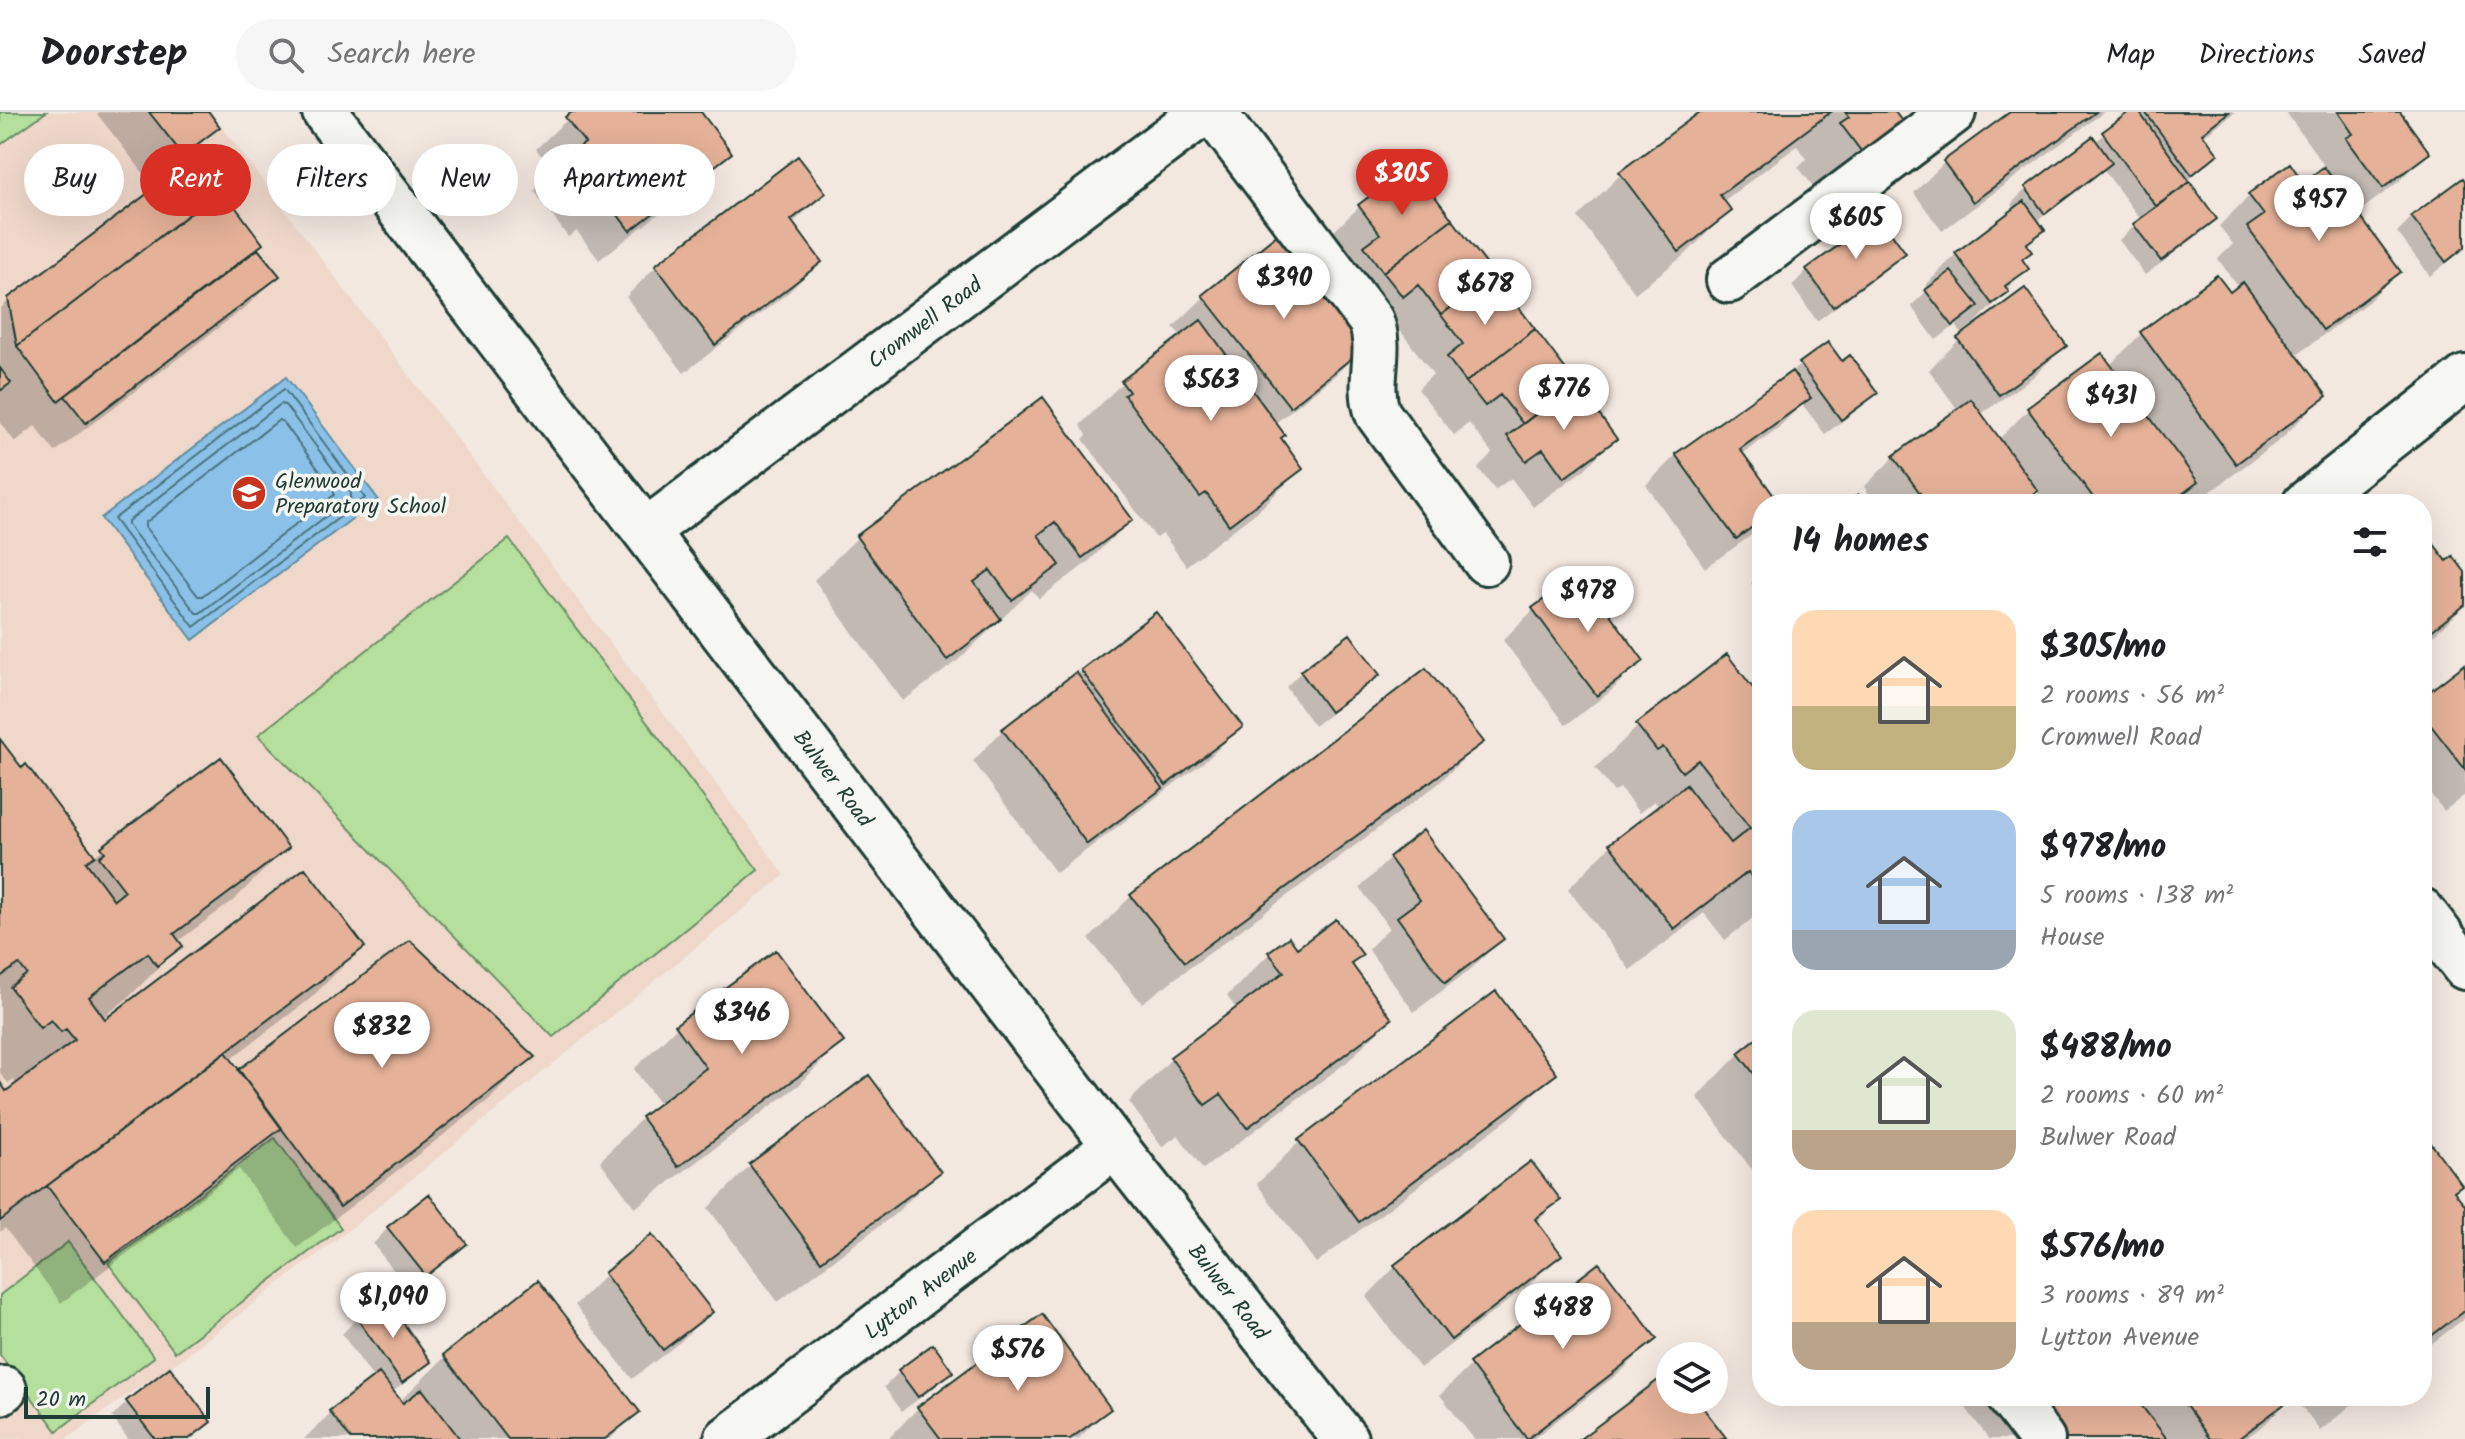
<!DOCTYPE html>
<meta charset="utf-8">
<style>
:root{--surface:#fff;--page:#f6f6f6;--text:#202124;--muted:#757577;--line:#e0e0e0;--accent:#d93025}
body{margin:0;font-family:Kalam,sans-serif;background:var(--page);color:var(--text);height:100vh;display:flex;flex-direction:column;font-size:30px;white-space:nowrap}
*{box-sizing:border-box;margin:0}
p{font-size:26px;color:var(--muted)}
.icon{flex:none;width:44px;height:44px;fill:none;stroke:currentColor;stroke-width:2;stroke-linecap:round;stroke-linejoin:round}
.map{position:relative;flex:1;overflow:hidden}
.details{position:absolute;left:1752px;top:382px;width:680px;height:912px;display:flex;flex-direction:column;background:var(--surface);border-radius:32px;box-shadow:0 8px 32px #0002}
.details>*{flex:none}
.hud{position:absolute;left:24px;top:32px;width:760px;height:72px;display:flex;gap:16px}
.controls{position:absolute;left:1656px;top:1230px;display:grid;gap:16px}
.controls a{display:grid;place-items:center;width:72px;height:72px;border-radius:50%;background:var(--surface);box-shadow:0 8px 32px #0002;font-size:40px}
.scale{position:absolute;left:24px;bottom:20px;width:186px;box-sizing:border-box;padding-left:8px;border:4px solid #1f3d34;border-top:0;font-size:22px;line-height:28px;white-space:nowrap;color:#1f3d34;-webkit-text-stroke:6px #f6f6f2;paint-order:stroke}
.price{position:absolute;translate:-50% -68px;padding:0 18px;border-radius:28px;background:#fff;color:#222;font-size:26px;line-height:52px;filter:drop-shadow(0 2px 4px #0008)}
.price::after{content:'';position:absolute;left:50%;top:48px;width:24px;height:18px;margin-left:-12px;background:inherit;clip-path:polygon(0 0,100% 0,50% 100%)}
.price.selected{background:var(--accent);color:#fff}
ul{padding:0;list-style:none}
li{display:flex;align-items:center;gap:24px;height:200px;padding:0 40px}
li span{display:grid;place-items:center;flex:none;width:224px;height:160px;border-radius:24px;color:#555}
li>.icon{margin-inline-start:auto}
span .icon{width:96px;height:96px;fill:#fffc;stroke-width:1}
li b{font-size:34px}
h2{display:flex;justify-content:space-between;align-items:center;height:96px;padding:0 40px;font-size:34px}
.pill{padding:0 28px;border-radius:36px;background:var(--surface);box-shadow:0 8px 32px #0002;font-size:28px;line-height:72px}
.pill.selected{background:var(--accent);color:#fff}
header{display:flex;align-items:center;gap:48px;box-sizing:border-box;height:112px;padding:0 40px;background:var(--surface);border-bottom:2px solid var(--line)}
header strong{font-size:38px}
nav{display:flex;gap:44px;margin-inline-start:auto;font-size:28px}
.search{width:560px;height:72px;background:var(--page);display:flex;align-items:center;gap:20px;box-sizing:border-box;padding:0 28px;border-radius:44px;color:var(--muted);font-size:30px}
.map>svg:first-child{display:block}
</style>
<header>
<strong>Doorstep</strong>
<div class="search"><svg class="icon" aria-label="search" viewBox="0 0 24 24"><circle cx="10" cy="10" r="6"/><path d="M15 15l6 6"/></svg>Search here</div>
<nav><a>Map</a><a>Directions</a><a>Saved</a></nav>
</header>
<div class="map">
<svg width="2465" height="1327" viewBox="0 0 2465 1327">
<rect width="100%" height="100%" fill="#f3e8e0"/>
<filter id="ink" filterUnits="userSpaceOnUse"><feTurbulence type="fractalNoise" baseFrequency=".0125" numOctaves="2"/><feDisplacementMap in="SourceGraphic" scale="16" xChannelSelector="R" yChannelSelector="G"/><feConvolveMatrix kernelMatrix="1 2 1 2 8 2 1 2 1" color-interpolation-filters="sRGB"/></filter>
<g filter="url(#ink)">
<!-- built -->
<path fill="#efd8ca" d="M0 0H211L785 763 354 1114 179 1249 113 1293 67 1327H0Z"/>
<!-- green -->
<path fill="#b5df9c" stroke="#6a8e68" stroke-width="2" d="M0 0H46L0 33Z
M509 427 758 758 553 925 258 623Z
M275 1026 341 1116 175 1240 108 1151Z
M68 1130 154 1245 57 1319 0 1243V1183Z"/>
<!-- water -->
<path fill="#8bc1e8" stroke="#608ca0" stroke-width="2" d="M286 265 378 387 193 528 101 406Z"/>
<!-- shadow -->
<path fill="#0003" d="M99 0H206L217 15 187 45 152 72 97 2Z
M575 0H698L729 41 699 71 599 148 577 119 568 125 534 79 554 59 536 37Z
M1703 0H1892L1904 16 1824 88 1798 55 1806 47 1797 34 1722 90 1729 99 1686 142 1635 181 1578 105 1621 62Z
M2013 0H2104L1942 119 1914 81 1944 51Z
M2132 0H2235L2202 25 2215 42 2188 69 2215 107 2200 122 2145 163 2119 128 2141 108 2103 57 2036 110 2042 118 2025 135 2029 140 2021 149 2027 157 2005 178 2006 180 1976 210 1961 221 1956 213 1936 228 1911 194 1929 177 1926 173 1956 142 2016 98 2011 92 2027 76 2095 30Z
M2286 0H2397L2427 41 2397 71 2356 102 2398 160 2368 190 2295 244 2324 284 2281 327 2194 392 2184 381 2174 392H2046L2036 378 2022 392H1876L1864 375 1894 345 1958 298 1929 258 1959 228 2064 234 2034 264 1980 303 1998 328 2028 298 2109 254 2141 222 2229 183 2239 176 2218 147 2233 132 2219 114 2249 84 2303 73 2319 60 2318 58 2323 52Z
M798 47 824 81 792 112 820 149 789 180 684 261 626 185 656 154Z
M2465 72V137L2430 164 2397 120 2412 105Z
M1360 94 1615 326 1585 357 1533 395 1511 366 1495 378 1478 356 1492 341 1469 311 1454 323 1418 277 1433 262 1329 124Z
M256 137 278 164 247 194 55 340 35 314 15 330 0 310V197L9 188Z
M1904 141 1888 156 1817 209 1792 174 1807 158Z
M1204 185 1365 234 1334 264 1274 312 1279 327 1301 357 1258 399 1186 454 1163 422 1156 426 1083 327 1087 323 1080 313 1123 270 1182 225 1173 215Z
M1828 233 1841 251 1875 280 1860 296 1825 322 1802 292 1778 316 1742 342 1778 392H1762V412L1749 425 1705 456 1646 373 1676 343Z
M1042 288 1130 408 1088 450 1039 487 1032 478 956 550 903 589 814 468 857 426Z
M2422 420 2446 452 2465 464V494L2422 534Z
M1762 461V486L1751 471Z
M1762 489V506L1755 496Z
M1533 498 1641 549 1611 579 1566 613 1503 528Z
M1156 503 1240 615 1210 645 1056 761 973 649 1003 618Z
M2465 554V683L2444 699 2422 671V588Z
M1301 560 1377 563 1362 578 1314 614 1286 575Z
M1762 591V799L1725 828 1704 801 1630 858 1568 777 1610 734 1660 696 1654 689 1639 701 1620 676 1614 680 1595 656 1638 614Z
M1481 629 1438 672 1142 891 1089 827 1131 784Z
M0 630 21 659 26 655 93 745 221 647 286 736 234 788 177 830 180 834 128 886 102 906 105 910 362 835 310 887 229 948 238 961 532 945 490 987 297 1136 239 1057 61 1191 5 1116 0 1120V974L6 982 17 973 13 968 8 971 0 961Z
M1390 746 1501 827 1471 857 1414 900 1368 837 1389 816 1360 776Z
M1296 839 1360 843 1350 853 1390 907 1347 950 1203 1057 1178 1023 1162 1035 1129 990 1171 947 1237 898 1227 884 1270 841Z
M677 915 841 930 799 973 635 1096 600 1049 642 1006 660 993 634 957Z
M1762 924V1071L1697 985 1739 942Z
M1554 961 1512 1004 1316 1151 1257 1072 1300 1029Z
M2422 1023 2452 1080 2465 1096V1206L2422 1239Z
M751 1053 938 1060 895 1102 778 1190 708 1096Z
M1559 1088 1536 1111 1559 1143 1529 1173 1420 1256 1366 1185 1396 1154Z
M388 1116 465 1131 409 1178 373 1132Z
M652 1125 710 1200 680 1230 632 1267 575 1193 605 1163Z
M357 1206 428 1250 413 1265 392 1280 400 1289 445 1245 637 1300 610 1327H304L331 1301 374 1267 342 1222Z
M1654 1226 1624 1257 1533 1327H1474L1440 1283 1471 1253Z
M933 1235 950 1259 935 1275 902 1299 884 1275 899 1260Z
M1957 1284H2293L2265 1312 2245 1327H1989Z
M2293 1284H2362L2320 1319Z
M127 1290 208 1310 191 1327H128L112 1305Z
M918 1296 1108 1297 1078 1327H888Z"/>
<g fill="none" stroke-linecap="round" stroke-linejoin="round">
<!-- shore -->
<path stroke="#4a727c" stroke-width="2" d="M284 277 365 386 194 515 114 407Z
M281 292 285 293 351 381V385L200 501H196L128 413V409Z
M279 308 283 310 334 378V383L202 484H198L145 415V411Z"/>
</g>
<!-- building -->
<path fill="#e5b198" stroke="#1f3d34" stroke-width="2" d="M149 0H209L220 15 183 43Z
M572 0H701L732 41 630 119 608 90 599 96 563 47 585 31 565 5Z
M1700 0H1831L1720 83 1732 99 1679 140 1619 60Z
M1845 0H1895L1907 16 1867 47 1840 11 1849 5Z
M2010 0H2096L1973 90 1943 49Z
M2129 0H2139L2190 70 2156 94 2102 20Z
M2145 0H2229L2202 21 2218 42 2192 63Z
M2338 0H2400L2430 41 2383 76 2346 26 2353 22Z
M2093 24 2112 51 2045 102 2025 75Z
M798 44 826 81 791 108 822 150 715 233 655 153Z
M191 49 217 81 17 234 8 186Z
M2290 51 2303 70 2324 55 2401 160 2323 218 2247 115 2264 103 2248 82Z
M1411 53 1452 107 1383 160 1364 134 1380 122 1358 93Z
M2463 66 2465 69V135L2446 150 2411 104Z
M2190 70 2217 107 2161 149 2133 112Z
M222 77 263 132 58 289 17 234Z
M2024 89 2045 118 2026 132 2032 140 2022 147 2029 157 2005 174 2009 180 1992 192 1955 141Z
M1879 104 1906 141 1833 195 1806 157Z
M1452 107 1494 162 1441 203 1418 173 1403 185 1383 160Z
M1278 122 1367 234 1290 295 1202 183Z
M258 137 280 164 86 311 65 284Z
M1951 159 1979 194 1953 214 1925 178Z
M1494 162 1535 217 1466 270 1447 245 1463 232 1441 203Z
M2217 163 2230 180 2243 170 2327 284 2236 352 2140 220Z
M2025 176 2067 234 1999 283 1957 226Z
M1201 208 1285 323 1281 326 1303 357 1229 413 1206 381 1200 385 1124 283 1129 280 1121 269Z
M1535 217 1576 271 1523 312 1500 283 1485 294 1466 270Z
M1828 230 1842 249 1850 243 1878 281 1841 308 1799 251Z
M2102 241 2198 370 2169 392H2098L2027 296Z
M0 256 11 271 0 279Z
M1792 259 1811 286 1740 337 1780 392H1762V408L1736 427 1675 342Z
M1576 271 1617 327 1564 366 1543 337 1526 349 1507 324Z
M1043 285 1133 408 1082 446 1055 410 1038 423 1060 453 1012 488 990 458 974 470 1001 507 947 548 856 424Z
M1971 287 2038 379 2020 392H1928L1893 344Z
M1858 382 1866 392H1844Z
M2422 417 2447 449 2453 444 2465 460V493L2422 526Z
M1580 461 1644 549 1597 584 1532 496Z
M1156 500 1243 615 1166 673 1081 558Z
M1350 522 1380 563 1330 600 1300 559Z
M1727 542 1762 588V779L1748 760 1674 817 1609 732 1686 673 1731 731 1750 716 1698 648 1682 660 1663 635 1657 639 1636 612Z
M2465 552V657L2422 602V585Z
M1426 556 1484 630 1185 850 1130 783Z
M1076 560 1163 676 1087 732 1002 617Z
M0 627 22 656 26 652 95 744 86 750 114 788 125 779 99 745 105 740 101 735 221 645 289 736 174 822 183 834 157 854 148 841 89 885 105 907 305 756 365 835 0 1109V970L6 979 75 928 66 917 61 920 51 908 40 916 10 875 27 862 19 852 0 865Z
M1423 718 1504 827 1445 871 1397 805 1420 788 1389 745Z
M1336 807 1363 843 1351 851 1392 907 1247 1016 1221 982 1205 993 1170 945 1284 860 1268 840 1289 825 1297 836Z
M410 828 535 945 340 1095 238 958Z
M776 838 844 930 678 1055 641 1005 706 956 675 913Z
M1496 879 1557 962 1359 1110 1298 1028Z
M1762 922V972L1738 941Z
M226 940 282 1016 105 1150 47 1074Z
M869 963 941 1060 821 1149 749 1052Z
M2422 1019 2462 1073 2454 1079 2465 1093V1198L2422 1231Z
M1531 1049 1561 1088 1535 1107 1562 1143 1451 1228 1394 1153Z
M429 1082 467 1132 426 1164 387 1115Z
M652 1122 713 1200 663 1238 604 1161Z
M1599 1151 1657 1227 1527 1327 1469 1251Z
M538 1168 640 1300 605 1327H508L443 1243Z
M384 1184 431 1250 402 1271 356 1205Z
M1042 1202 1111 1297 1070 1327H941L917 1295Z
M933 1232 953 1260 918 1285 898 1258Z
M170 1255 211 1310 189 1327H155L126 1289Z
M1670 1259V1288H1697L1727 1327H1580Z
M379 1261 403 1291 422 1277 460 1327H351L329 1299Z
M2031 1284H2134L2167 1327H2064Z
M2179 1284H2295L2238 1327H2210Z"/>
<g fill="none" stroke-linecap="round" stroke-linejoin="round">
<!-- minor casing -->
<g stroke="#1f3d34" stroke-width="50">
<g id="minor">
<path id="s1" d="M325 0 1115 1034 1345 1327"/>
<path d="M1213 0 1371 209C1383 240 1366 271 1378 302L1486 450"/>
<path d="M1729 168 1953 0"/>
<path d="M2305 392 2465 266"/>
<path id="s2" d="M646 419 1204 0"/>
<path d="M2422 799 2465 855"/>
<path d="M0 1280 4 1277"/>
<path d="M2009 1284 2042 1327"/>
<path id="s3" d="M727 1327 1115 1034"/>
</g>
</g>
<!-- minor -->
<use href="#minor" stroke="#f6f6f2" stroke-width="44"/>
</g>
</g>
<!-- icons -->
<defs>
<g id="school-disc" transform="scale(1.8)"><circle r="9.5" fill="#c8321e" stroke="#f6f6f2"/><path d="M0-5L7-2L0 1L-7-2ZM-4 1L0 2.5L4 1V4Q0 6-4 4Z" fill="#fff"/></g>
</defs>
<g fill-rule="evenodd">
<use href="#school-disc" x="249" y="381"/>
</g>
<g text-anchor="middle" stroke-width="7" stroke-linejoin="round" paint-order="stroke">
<!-- street labels -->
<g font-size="22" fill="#1f3d34" stroke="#f6f6f2">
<text dy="8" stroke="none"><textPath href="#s2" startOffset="348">Cromwell Road</textPath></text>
<text dy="8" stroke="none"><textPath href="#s1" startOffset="838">Bulwer Road</textPath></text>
<text dy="8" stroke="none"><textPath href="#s1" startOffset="1486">Bulwer Road</textPath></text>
<text dy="8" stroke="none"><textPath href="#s3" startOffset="242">Lytton Avenue</textPath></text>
</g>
<!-- poi labels -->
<g font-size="22" fill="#1f3d34" stroke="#f6f6f2" text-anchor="start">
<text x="275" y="376">Glenwood<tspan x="275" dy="25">Preparatory School</tspan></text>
</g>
</g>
</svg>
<div class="controls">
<a><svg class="icon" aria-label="layers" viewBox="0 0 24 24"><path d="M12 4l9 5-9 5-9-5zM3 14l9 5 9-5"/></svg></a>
</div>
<div class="scale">20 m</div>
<b class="price selected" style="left:1402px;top:105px">$305</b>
<b class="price" style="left:2319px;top:131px">$957</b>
<b class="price" style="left:1856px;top:149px">$605</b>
<b class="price" style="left:1284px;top:209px">$390</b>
<b class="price" style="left:1485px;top:215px">$678</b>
<b class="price" style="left:1211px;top:311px">$563</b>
<b class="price" style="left:1564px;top:320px">$776</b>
<b class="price" style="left:2111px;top:327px">$431</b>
<b class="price" style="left:1588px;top:522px">$978</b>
<b class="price" style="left:742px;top:944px">$346</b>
<b class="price" style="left:382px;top:958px">$832</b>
<b class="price" style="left:393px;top:1228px">$1,090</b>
<b class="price" style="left:1563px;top:1239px">$488</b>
<b class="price" style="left:1018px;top:1281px">$576</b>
<div class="hud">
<a class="pill">Buy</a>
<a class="pill selected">Rent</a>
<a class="pill">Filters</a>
<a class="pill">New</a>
<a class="pill">Apartment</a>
</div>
<section class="details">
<h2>14 homes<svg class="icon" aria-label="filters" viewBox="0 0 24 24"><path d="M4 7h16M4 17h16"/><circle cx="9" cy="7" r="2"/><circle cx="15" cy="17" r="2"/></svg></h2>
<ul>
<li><span style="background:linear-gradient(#ffd9b3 60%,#c2b280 0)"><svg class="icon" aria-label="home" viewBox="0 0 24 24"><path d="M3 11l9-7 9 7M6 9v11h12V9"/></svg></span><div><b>$305/mo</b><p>2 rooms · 56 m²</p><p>Cromwell Road</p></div></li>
<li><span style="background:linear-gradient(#a9c7e8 75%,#9aa5b1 0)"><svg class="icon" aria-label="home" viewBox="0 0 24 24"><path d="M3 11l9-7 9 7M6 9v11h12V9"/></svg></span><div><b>$978/mo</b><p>5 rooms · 138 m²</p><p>House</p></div></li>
<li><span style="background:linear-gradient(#dfe7d0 75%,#b9a48a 0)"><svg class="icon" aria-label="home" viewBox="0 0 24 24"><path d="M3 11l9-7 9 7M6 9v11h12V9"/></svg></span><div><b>$488/mo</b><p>2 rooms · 60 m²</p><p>Bulwer Road</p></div></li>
<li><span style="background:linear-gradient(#ffd9b3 70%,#b9a48a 0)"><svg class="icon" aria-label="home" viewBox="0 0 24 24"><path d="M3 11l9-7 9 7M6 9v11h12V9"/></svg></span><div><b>$576/mo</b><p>3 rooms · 89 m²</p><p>Lytton Avenue</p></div></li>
</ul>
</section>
</div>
